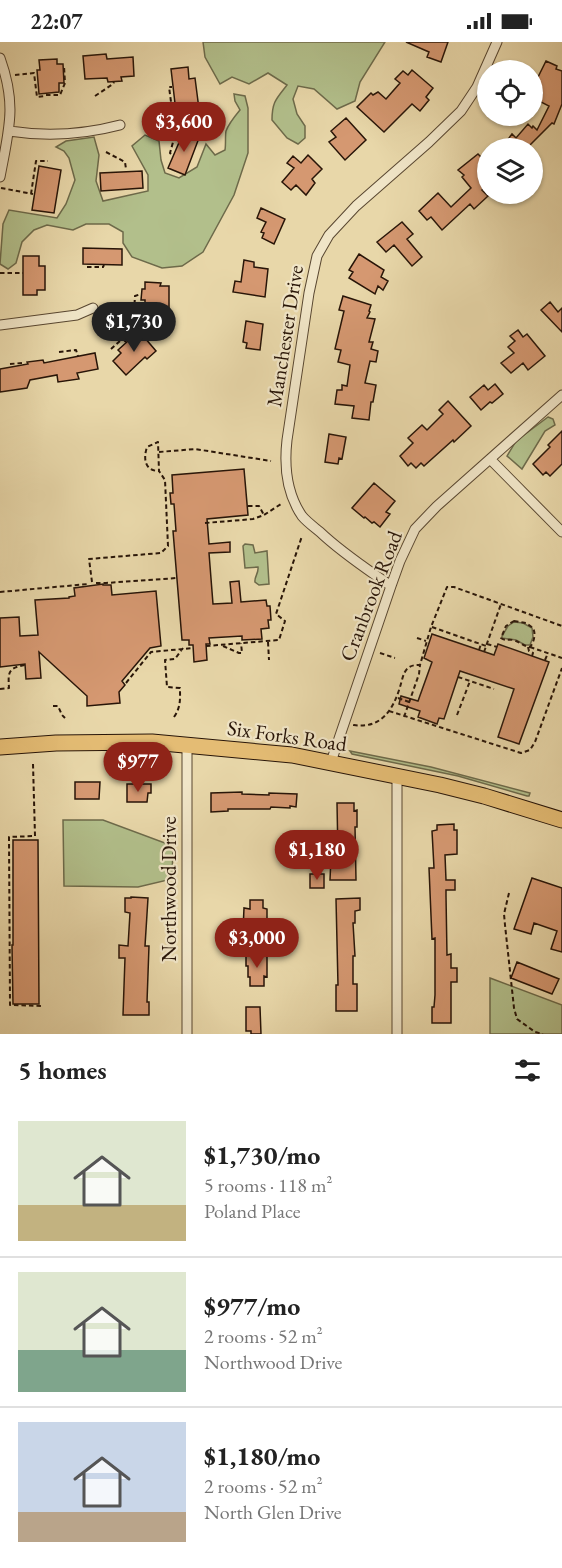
<!DOCTYPE html>
<meta charset="utf-8">
<style>
:root{--surface:#fff;--page:#f2f2f2;--text:#222;--muted:#767676;--line:#e0e0e0;--accent:#8f2418}
body{margin:0;font-family:"EB Garamond",serif;background:var(--page);color:var(--text);height:100vh;display:flex;flex-direction:column;font-size:22px;white-space:nowrap}
*{box-sizing:border-box;margin:0}
p{font-size:20px;color:var(--muted)}
.icon{flex:none;width:33px;height:33px;fill:none;stroke:currentColor;stroke-width:2;stroke-linecap:round;stroke-linejoin:round}
.map{position:relative;height:992px;overflow:hidden}
.panel{display:flex;flex-direction:column;background:var(--surface);flex:1}
.panel>*{flex:none}
.tools{position:absolute;left:477px;top:18px;display:grid;gap:12px}
.tools a{display:grid;place-items:center;width:66px;height:66px;border-radius:50%;background:var(--surface);box-shadow:0 2px 4px #0004;font-size:30px}
.price{position:absolute;translate:-50% -51px;padding:0 14px;border-radius:21px;background:var(--accent);color:#fff;font-size:20px;line-height:39px;filter:drop-shadow(0 2px 3px #0008)}
.price::after{content:'';position:absolute;left:50%;top:36px;width:18px;height:14px;margin-left:-9px;background:inherit;clip-path:polygon(0 0,100% 0,50% 100%)}
.price.selected{background:#222;color:#fff}
ul{padding:0;list-style:none}
li{display:flex;align-items:center;gap:18px;height:150px;padding:0 18px}
li+li{border-top:2px solid var(--line)}
li span{display:grid;place-items:center;flex:none;width:168px;height:120px;border-radius:0px;color:#555}
li>.icon{margin-inline-start:auto}
span .icon{width:72px;height:72px;fill:#fffc;stroke-width:1}
li b{font-size:26px}
h2{display:flex;justify-content:space-between;align-items:center;height:72px;padding:0 18px;font-size:26px}
.status{display:flex;justify-content:space-between;align-items:center;height:42px;padding:0 30px;background:var(--surface);direction:ltr}
.status svg{height:16px;fill:currentColor}
.map>svg:first-child{display:block}
</style>
<div class="status"><b>22:07</b><svg viewBox="0 0 49 12"><path d="M0 12V9h3v3zM5 12V6h3v6zM10 12V3h3v9zM15 12V0h3v12zM26 1h20v11H26zM47 4h2v5h-2z"/></svg></div>
<div class="map">
<svg width="562" height="992" viewBox="0 0 562 992">
<rect width="100%" height="100%" fill="#e8d7a9"/>
<filter id="stains"><feTurbulence type="fractalNoise" baseFrequency=".00333" numOctaves="4"/><feColorMatrix values="0 0 0 0 .2 0 0 0 0 .09 0 0 0 0 .02 0 0 0 .5 -.17"/></filter>
<radialGradient id="worn" r=".72"><stop offset=".6" stop-color="#630" stop-opacity="0"/><stop offset="1" stop-color="#630" stop-opacity=".3"/></radialGradient>
<!-- green -->
<path fill="#b2bf8b" stroke="#6d6a4a" stroke-width="1.5" d="M203 0H385L360 40 355 59 337 67 314 47 298 44 293 57 297 72 305 84V96L298 102 287 96 272 78C272 60 276 57 287 43L268 31 249 42 232 35 220 42 205 15Z
M234 52 245 54 248 66V111L234 153 203 210 182 224 162 226 132 215 123 201V190L109 182H86L73 188 47 183 34 188 22 200 16 221 8 227 0 222 3 182 9 168 57 176 66 162 75 138 69 116 64 109 56 105 66 99 94 95 99 113 96 139 103 159 148 149V133L132 104 145 93 159 99 161 118 165 131 179 136 197 125 206 102 215 113 225 108C226 102 225 94 226 89 229 81 235 74 240 68L235 59Z
M548 375 553 377 555 383 545 389 522 427 507 414 516 399Z
M245 502 253 503 255 511 267 509 269 542 259 543 255 540C254 535 259 531 258 525L245 526 243 504Z
M514 580 523 581 532 586 533 595 530 603H525L516 598 502 596V594L508 584Z
M350 709 431 725 530 751 529 754H527L458 734 352 712Z
M63 778H103L173 804 172 837 138 845 64 844Z
M490 936 562 963V992H490Z"/>
<!-- building -->
<path fill="#d59871" stroke="#281508" stroke-width="1.5" d="M406 0H448L441 20 427 15 429 10Z
M106 12 107 17 133 15 134 34 121 35 122 39 108 40 107 36 85 37 83 14Z
M57 17V22H63L64 41H59V50L39 52 37 28H40L39 18Z
M546 19 557 24 556 27 562 29V62L554 82 552 81 527 106H513L506 100 512 92 516 96 528 82 532 86 533 84 537 88 549 64 539 59 542 52 532 47V39L535 34 538 35Z
M188 25 189 37 195 36 199 67 176 70 171 27Z
M412 28 433 46 426 55 429 58 420 69 412 62 384 90 357 65 371 51 373 53 378 50 386 57 400 41 395 37 403 29 408 33Z
M346 76 366 98 345 118 329 100 336 95 331 89Z
M184 89 199 96 185 133 168 126Z
M478 112 488 122V143L482 148 488 154 474 167 470 162 442 188 431 175 427 178 419 169 438 151 451 165 471 146 462 135 464 133 458 128Z
M308 113 322 127 312 137 315 141 306 153 296 143 291 148 282 140 294 126 287 121 293 114 301 121Z
M39 124 61 128 54 171 32 168Z
M142 129 143 146 101 149 100 131Z
M261 166 285 177 274 202 262 196 264 191 261 190 266 180 257 176Z
M402 180 413 192 407 197 422 215 412 224 394 203 386 210 377 200Z
M83 206 122 207V223L83 222Z
M359 212 384 228 381 235 388 239 383 248 378 244 375 252 349 236 353 230 349 228Z
M23 214H39V224H45V248H37V253H23Z
M244 218 254 220V225L268 227 265 255 233 250 235 239 241 240Z
M145 240 161 241 160 244H169V276L145 277V258H141L142 247H145Z
M343 254 371 263 369 269 370 270 367 276 375 277 369 300H373L371 307 378 309 376 320 370 319 365 341 376 343 373 360H371L369 378 352 376 354 364 335 362 337 348H342V343L347 344 350 323 338 320 341 308 335 307 344 269 339 268Z
M550 260 558 270 562 266V290L541 268Z
M246 279 263 282 260 308 246 306 247 301 243 300Z
M518 288 523 295 527 292 545 314 528 328 523 321 511 331 501 321 514 311 508 305 515 299 510 294Z
M139 289 156 309 147 317 145 315 126 333 113 319 121 311 118 308Z
M95 311 98 327 77 331 79 337 58 340 57 333 30 338 27 346 0 350V327L28 322 27 320 43 318 44 321Z
M495 342 503 352 492 361 490 360 481 368 470 355 484 343 488 348Z
M448 359 471 384 454 400 453 398 424 424 421 421 416 426 411 421 408 424 400 414 413 401 408 396 422 383 427 388 443 372 439 368Z
M562 389V422L550 434 546 430 543 433 533 422 550 405 548 403Z
M329 392 346 395 342 417 339 416 338 422 325 420Z
M244 427 248 473 207 477 209 502 230 500V510L209 511 213 562 232 561 230 540 239 539 241 560 266 558 267 564H270L271 578H268L269 586 261 587 262 597 242 598V594L209 596 210 602H206L207 618 194 620 193 603H189V598H182L173 489H176L174 462H171L170 451H173L172 433Z
M374 441 395 459 386 470 390 472 380 485 374 480 372 481 365 475 364 476 352 466Z
M103 542V543H111L112 553 156 549 161 604 150 606 122 639 125 643 119 650 120 661 87 664V654L39 610 41 636 26 637 25 622 0 625V576L19 575 20 594 38 593 35 558 69 556V555L75 554 74 546Z
M432 592 494 613 498 602 549 620 519 702 498 695 514 647 460 629 444 677 439 676 437 682 418 675 420 669 399 662 401 654 418 659 432 620 424 616Z
M75 740H100L99 757H75Z
M127 742H151V751H148L147 760H127Z
M242 750V752L269 753V751L297 752 296 765 290 764V766L271 765 270 767H228V769L211 770V751Z
M337 761H354V769L357 768V785H355L356 838H330L331 815H336L338 814Z
M454 782V788H457V812L445 813 446 838H455V848H446V854L447 913 451 912V926H457V940H451V981H432V965H434L435 953V896L432 897 429 826H434L432 789 437 788V783Z
M13 798H38L39 962H13L12 903H13Z
M310 832H324V846H310Z
M532 836 562 846V910L551 907 557 889 534 881 531 892 514 887Z
M131 855 148 856 145 904H149L147 960H149V973H123L125 916H119V903L128 904 130 871 125 870V856H131Z
M360 856V868L355 869V881H353L355 914H353V942H357V969H336V943H338L336 857Z
M250 858H263V866L267 867V889H243L244 866 250 867Z
M246 913H267V935L264 934V944H250V935H248V924H246Z
M517 920 559 937 552 952 511 936Z
M246 965H260L261 992H251V989H246Z"/>
<g fill="none" stroke-linecap="round" stroke-linejoin="round">
<!-- street casing -->
<g stroke="#584630" stroke-width="11">
<path id="street" d="M0 16C17 63 9 87 0 135
M9 89C48 95 82 93 120 83
M0 283 77 273 93 266
M490 417 562 490
M391 544C367 527 342 511 320 490 314 485 307 480 302 474 287 452 284 424 287 398L309 251 317 214 329 193 356 164 429 100 461 69 477 45 497 0
M187 703V992
M331 720 391 544 400 519 415 487 437 464 562 353
M397 734V992"/>
</g>
<!-- primary casing -->
<g stroke="#281508" stroke-width="17">
<path id="primary" d="M0 705 56 701 152 700 292 713 440 743 484 754 562 778"/>
</g>
<!-- path -->
<path stroke="#281508" stroke-width="2" stroke-dasharray="4.5 3" stroke-linecap="butt" d="M15 33 34 31 37 55 46 54
M46 53H60L65 41 64 24
M95 54 113 42 114 40
M172 67 169 45H172
M106 110 125 120 126 127
M171 112 170 111 175 93
M1 146 33 152
M31 152 36 119H48
M87 225H103L104 223
M0 231H23
M134 270 135 254 141 252
M111 307 121 298H124L126 300
M59 310 76 308 78 314
M10 322 22 321
M159 410 195 407 271 419
M248 464H259L264 473
M205 481 253 477 264 473 281 462
M92 540 89 517 161 511 168 504 165 438 159 429 158 400 147 405C143 417 145 429 159 429
M96 541H106L177 536
M0 550 88 542
M514 579 526 581 533 586C536 592 534 600 530 605 523 604 520 600 513 598 508 597 505 599 501 596L506 584Z
M432 585 486 604
M417 596 426 599
M268 600 269 618
M487 602 497 605
M206 604 279 598 285 579 276 572 302 494
M223 604 239 611H242L241 601
M528 605 529 609 533 611 532 614
M530 605 562 616
M479 608 481 602
M484 610 501 562
M380 611 395 616
M545 618 548 611
M458 635 494 647
M126 641 151 610 193 606
M0 647 9 646C8 630 8 626 25 623
M398 656 409 660
M53 664H58L62 673 65 676
M389 669 521 711 530 708 535 700 562 626
M457 673 470 639
M174 675C181 665 180 657 180 646L167 645 165 618 175 617 183 606
M404 675 419 632 420 623
M354 684V683C381 687 393 668 400 645 402 639 403 631 407 627 411 623 415 623 420 623L431 585 447 545H454L562 584
M33 722 35 794 9 795 10 963 42 964
M509 851 504 872 505 883 514 966 517 977 535 990 543 992"/>
<!-- street -->
<use href="#street" stroke="#f0e5c7" stroke-width="9"/>
<!-- primary -->
<use href="#primary" stroke="#e4bc74" stroke-width="15"/>
</g>
<g text-anchor="middle" stroke-width="4.5" stroke-linejoin="round" paint-order="stroke">
<!-- street labels -->
<g font-size="21" fill="#281508" stroke="#f0e5c7">
<text transform="translate(285 294) rotate(-81)" y="7">Manchester Drive</text>
<text transform="translate(371 554) rotate(-69)" y="7">Cranbrook Road</text>
<text transform="translate(287 694) rotate(8)" y="7">Six Forks Road</text>
<text transform="translate(169 847) rotate(-90)" y="7">Northwood Drive</text>
</g>
</g>
<rect width="100%" height="100%" filter="url(#stains)"/>
<rect width="100%" height="100%" fill="url(#worn)"/>
</svg>
<div class="tools">
<a><svg class="icon" aria-label="locate" viewBox="0 0 24 24"><circle cx="12" cy="12" r="6"/><path d="M12 2v4M12 18v4M2 12h4M18 12h4"/></svg></a>
<a><svg class="icon" aria-label="layers" viewBox="0 0 24 24"><path d="M12 4l9 5-9 5-9-5zM3 14l9 5 9-5"/></svg></a>
</div>
<b class="price" style="left:184px;top:111px">$3,600</b>
<b class="price selected" style="left:134px;top:311px">$1,730</b>
<b class="price" style="left:138px;top:751px">$977</b>
<b class="price" style="left:317px;top:839px">$1,180</b>
<b class="price" style="left:257px;top:927px">$3,000</b>
</div>
<section class="panel">
<h2>5 homes<svg class="icon" aria-label="filters" viewBox="0 0 24 24"><path d="M4 7h16M4 17h16"/><circle cx="9" cy="7" r="2"/><circle cx="15" cy="17" r="2"/></svg></h2>
<ul>
<li><span style="background:linear-gradient(#dfe7d0 70%,#c2b280 0)"><svg class="icon" aria-label="home" viewBox="0 0 24 24"><path d="M3 11l9-7 9 7M6 9v11h12V9"/></svg></span><div><b>$1,730/mo</b><p>5 rooms · 118 m²</p><p>Poland Place</p></div></li>
<li><span style="background:linear-gradient(#dfe7d0 65%,#7fa58c 0)"><svg class="icon" aria-label="home" viewBox="0 0 24 24"><path d="M3 11l9-7 9 7M6 9v11h12V9"/></svg></span><div><b>$977/mo</b><p>2 rooms · 52 m²</p><p>Northwood Drive</p></div></li>
<li><span style="background:linear-gradient(#c9d6e8 75%,#b9a48a 0)"><svg class="icon" aria-label="home" viewBox="0 0 24 24"><path d="M3 11l9-7 9 7M6 9v11h12V9"/></svg></span><div><b>$1,180/mo</b><p>2 rooms · 52 m²</p><p>North Glen Drive</p></div></li>
</ul>
</section>
